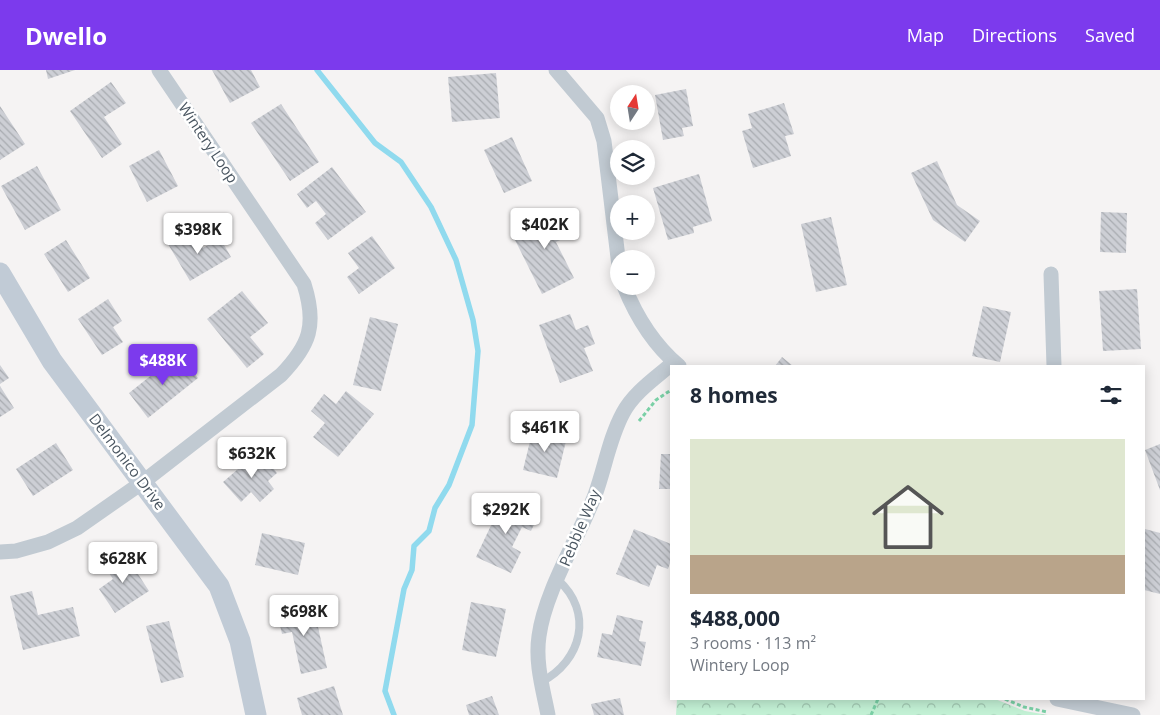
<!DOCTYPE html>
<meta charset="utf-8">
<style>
:root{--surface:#fff;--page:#f2f2f3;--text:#1f2937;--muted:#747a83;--line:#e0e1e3;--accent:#7c3aed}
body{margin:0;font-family:"Open Sans",sans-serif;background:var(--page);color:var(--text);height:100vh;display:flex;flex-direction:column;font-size:19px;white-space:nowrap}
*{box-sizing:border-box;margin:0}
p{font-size:16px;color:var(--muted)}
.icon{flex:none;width:28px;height:28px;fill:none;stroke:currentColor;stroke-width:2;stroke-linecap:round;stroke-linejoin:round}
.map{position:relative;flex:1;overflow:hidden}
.sheet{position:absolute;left:670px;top:295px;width:475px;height:335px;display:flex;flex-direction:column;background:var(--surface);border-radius:0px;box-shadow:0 2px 12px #0003}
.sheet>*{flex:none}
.needle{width:32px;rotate:12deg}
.controls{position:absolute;left:610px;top:15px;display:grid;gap:10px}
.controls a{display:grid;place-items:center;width:45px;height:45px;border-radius:50%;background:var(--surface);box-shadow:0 2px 12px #0003;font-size:25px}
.price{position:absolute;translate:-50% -42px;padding:0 11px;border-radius:5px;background:#fff;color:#222;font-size:16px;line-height:32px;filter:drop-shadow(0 1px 2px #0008)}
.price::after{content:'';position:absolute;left:50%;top:30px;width:15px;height:11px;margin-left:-8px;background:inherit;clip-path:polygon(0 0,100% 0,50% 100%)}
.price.selected{background:var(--accent);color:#fff}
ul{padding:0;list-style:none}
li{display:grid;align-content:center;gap:10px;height:265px;padding:0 20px}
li+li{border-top:1px solid var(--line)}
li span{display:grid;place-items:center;height:155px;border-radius:0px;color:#555}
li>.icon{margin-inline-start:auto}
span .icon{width:90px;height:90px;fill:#fffc;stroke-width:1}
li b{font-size:21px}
h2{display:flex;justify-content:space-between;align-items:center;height:60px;padding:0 20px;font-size:21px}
header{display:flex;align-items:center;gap:30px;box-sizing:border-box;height:70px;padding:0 25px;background:var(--accent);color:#fff}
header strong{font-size:24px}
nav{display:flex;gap:28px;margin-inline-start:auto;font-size:18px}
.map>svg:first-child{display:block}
</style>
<header>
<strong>Dwello</strong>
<nav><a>Map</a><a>Directions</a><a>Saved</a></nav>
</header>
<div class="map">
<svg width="1160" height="645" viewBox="0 0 1160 645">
<defs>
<pattern id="park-crowns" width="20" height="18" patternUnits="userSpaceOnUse" patternTransform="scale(1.25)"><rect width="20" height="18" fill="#c3f1d5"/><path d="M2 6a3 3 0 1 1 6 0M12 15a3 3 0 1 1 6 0" fill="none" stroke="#a0c6b0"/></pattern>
<pattern id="building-back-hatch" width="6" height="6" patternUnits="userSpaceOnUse" patternTransform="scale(1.25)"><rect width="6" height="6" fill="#cdcfd5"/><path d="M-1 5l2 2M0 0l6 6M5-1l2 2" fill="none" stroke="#a8abb0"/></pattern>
</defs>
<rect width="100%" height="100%" fill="#f5f3f3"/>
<!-- park -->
<path fill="url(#park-crowns)" d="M677 629H995L1025 641 1048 645H676Z"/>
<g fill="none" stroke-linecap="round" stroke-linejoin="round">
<!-- stream -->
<path stroke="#90daee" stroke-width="5.5" d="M317 0 375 73 401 92 431 137 456 190 473 250 478 281 472 355 449 415 435 438 429 461 414 476 412 500 404 519 385 621 394 645"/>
</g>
<!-- building -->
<path fill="url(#building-back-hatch)" d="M46 0H75L48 9Z
M212 0H251L260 17 230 33Z
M496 3 500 48 452 52 448 7Z
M111 12 126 33 104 47 122 74 102 88 70 41Z
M686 19 693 56 682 58 684 66 663 70 655 25Z
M784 33 794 64 785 66 791 86 753 98 742 61 752 58 748 44Z
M281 34 319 92 290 111 251 53Z
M0 36 25 74 0 90Z
M512 67 532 111 504 123 484 80Z
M159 80 178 116 147 132 129 96Z
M937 91 957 135 980 151 965 172 933 150 911 103Z
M37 96 61 140 25 160 1 116Z
M332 97 366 142 328 170 315 153 326 144 316 131 307 138 297 124Z
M699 104 712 151 693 157 694 163 668 170 653 118Z
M559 138 572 164 556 172 574 208 542 224 511 162Z
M1101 142 1127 143 1126 183 1100 182Z
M831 147 847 215 816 222 801 154Z
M192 160 203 178 220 168 231 187 190 211 168 174Z
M372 166 395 198 359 224 347 207 359 198 348 183Z
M66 170 90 208 68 222 44 184Z
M1137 219 1141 279 1103 281 1099 221Z
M242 221 268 253 250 267 264 284 247 298 207 249Z
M108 229 122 251 113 257 123 272 102 285 78 249Z
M983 236 1011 242 1000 292 972 286Z
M570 244 576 260 588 255 595 274 584 278 593 301 560 313 539 255Z
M370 247 398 254 381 321 353 315Z
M178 284 198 308 148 348 129 323Z
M782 287 793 296H775Z
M0 295 9 308 0 314Z
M0 316 14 338 0 347Z
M346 321 374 344 338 387 313 367 325 353 311 341 324 324 336 334Z
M533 359 567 367 557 408 523 400Z
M56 373 73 400 33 426 16 399Z
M1160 374V420L1145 380Z
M259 381 277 403 268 411 274 419 260 432 251 422 241 432 223 412Z
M661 384H671V419H659Z
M504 428 539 444 531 461 522 457 512 477 521 482 511 503 476 487Z
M634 459 671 474V490L668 499 657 495 649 517 616 504Z
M1145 459 1160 463V524L1144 520Z
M262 463 305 473 298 505 255 495Z
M125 484 149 521 115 543 99 519 113 509 105 497Z
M32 521 38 545 73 537 80 566 23 580 10 526Z
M471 532 506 539 496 587 462 580Z
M313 534 327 598 301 604 292 562 282 564 277 542Z
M617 545 643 551 639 571 646 572 641 596 597 587 602 563 612 565Z
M169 551 184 607 161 613 146 556Z
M334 616 343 645H302L297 628Z
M492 626 499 645H469L466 635Z
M620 628 624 645H594L591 634Z"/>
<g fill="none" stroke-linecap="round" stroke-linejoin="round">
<!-- path -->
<path stroke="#7ad0a6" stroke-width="3" stroke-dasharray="4 2.5" stroke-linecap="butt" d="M639 351 656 330 671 320
M1005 629 1024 637 1047 642
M871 645 878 629"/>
<!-- lane -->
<path stroke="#c1cad2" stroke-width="8" d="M541 612C582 591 594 542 558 510"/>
<!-- street -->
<path stroke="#c1cad2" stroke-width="15" d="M556 0 597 48 604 71 619 196
M1051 204 1054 296
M624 216C636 246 654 275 679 296
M0 482 16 481 48 472 77 458 143 412 281 305C310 275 317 255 304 214L159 0
M1057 629 1133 645
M548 645C543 619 535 593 539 566 545 521 578 469 595 425 605 398 609 369 623 343 634 322 657 307 674 292"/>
<!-- secondary -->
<path stroke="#c1cbd6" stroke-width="21" d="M0 203 52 291 219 516 240 571 256 645"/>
</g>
<g text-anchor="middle" stroke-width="5" stroke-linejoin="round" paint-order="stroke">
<!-- street labels -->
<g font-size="15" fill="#4a5661" stroke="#fff">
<text transform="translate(208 73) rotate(56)" y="5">Wintery Loop</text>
<text transform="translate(127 392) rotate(53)" y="5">Delmonico Drive</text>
<text transform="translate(580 458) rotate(-67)" y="5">Pebble Way</text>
</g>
</g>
</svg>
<div class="controls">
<a><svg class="needle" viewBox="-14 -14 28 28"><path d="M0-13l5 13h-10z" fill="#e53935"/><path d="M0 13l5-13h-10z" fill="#747a83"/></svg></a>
<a><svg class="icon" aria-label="layers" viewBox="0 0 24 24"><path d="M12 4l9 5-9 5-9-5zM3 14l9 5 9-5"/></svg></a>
<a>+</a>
<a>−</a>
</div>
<b class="price" style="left:545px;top:180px">$402K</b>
<b class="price" style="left:198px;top:185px">$398K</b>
<b class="price selected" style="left:163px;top:316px">$488K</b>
<b class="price" style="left:545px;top:383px">$461K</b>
<b class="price" style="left:252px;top:409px">$632K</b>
<b class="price" style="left:506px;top:465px">$292K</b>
<b class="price" style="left:123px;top:514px">$628K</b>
<b class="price" style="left:304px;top:567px">$698K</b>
<section class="sheet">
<h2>8 homes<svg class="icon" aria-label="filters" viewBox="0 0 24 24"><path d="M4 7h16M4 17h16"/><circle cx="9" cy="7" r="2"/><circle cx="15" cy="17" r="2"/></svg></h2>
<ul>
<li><span style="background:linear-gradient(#dfe7d0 75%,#b9a48a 0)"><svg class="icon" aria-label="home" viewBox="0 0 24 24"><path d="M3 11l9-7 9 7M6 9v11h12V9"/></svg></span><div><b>$488,000</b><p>3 rooms · 113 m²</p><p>Wintery Loop</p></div></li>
</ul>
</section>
</div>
